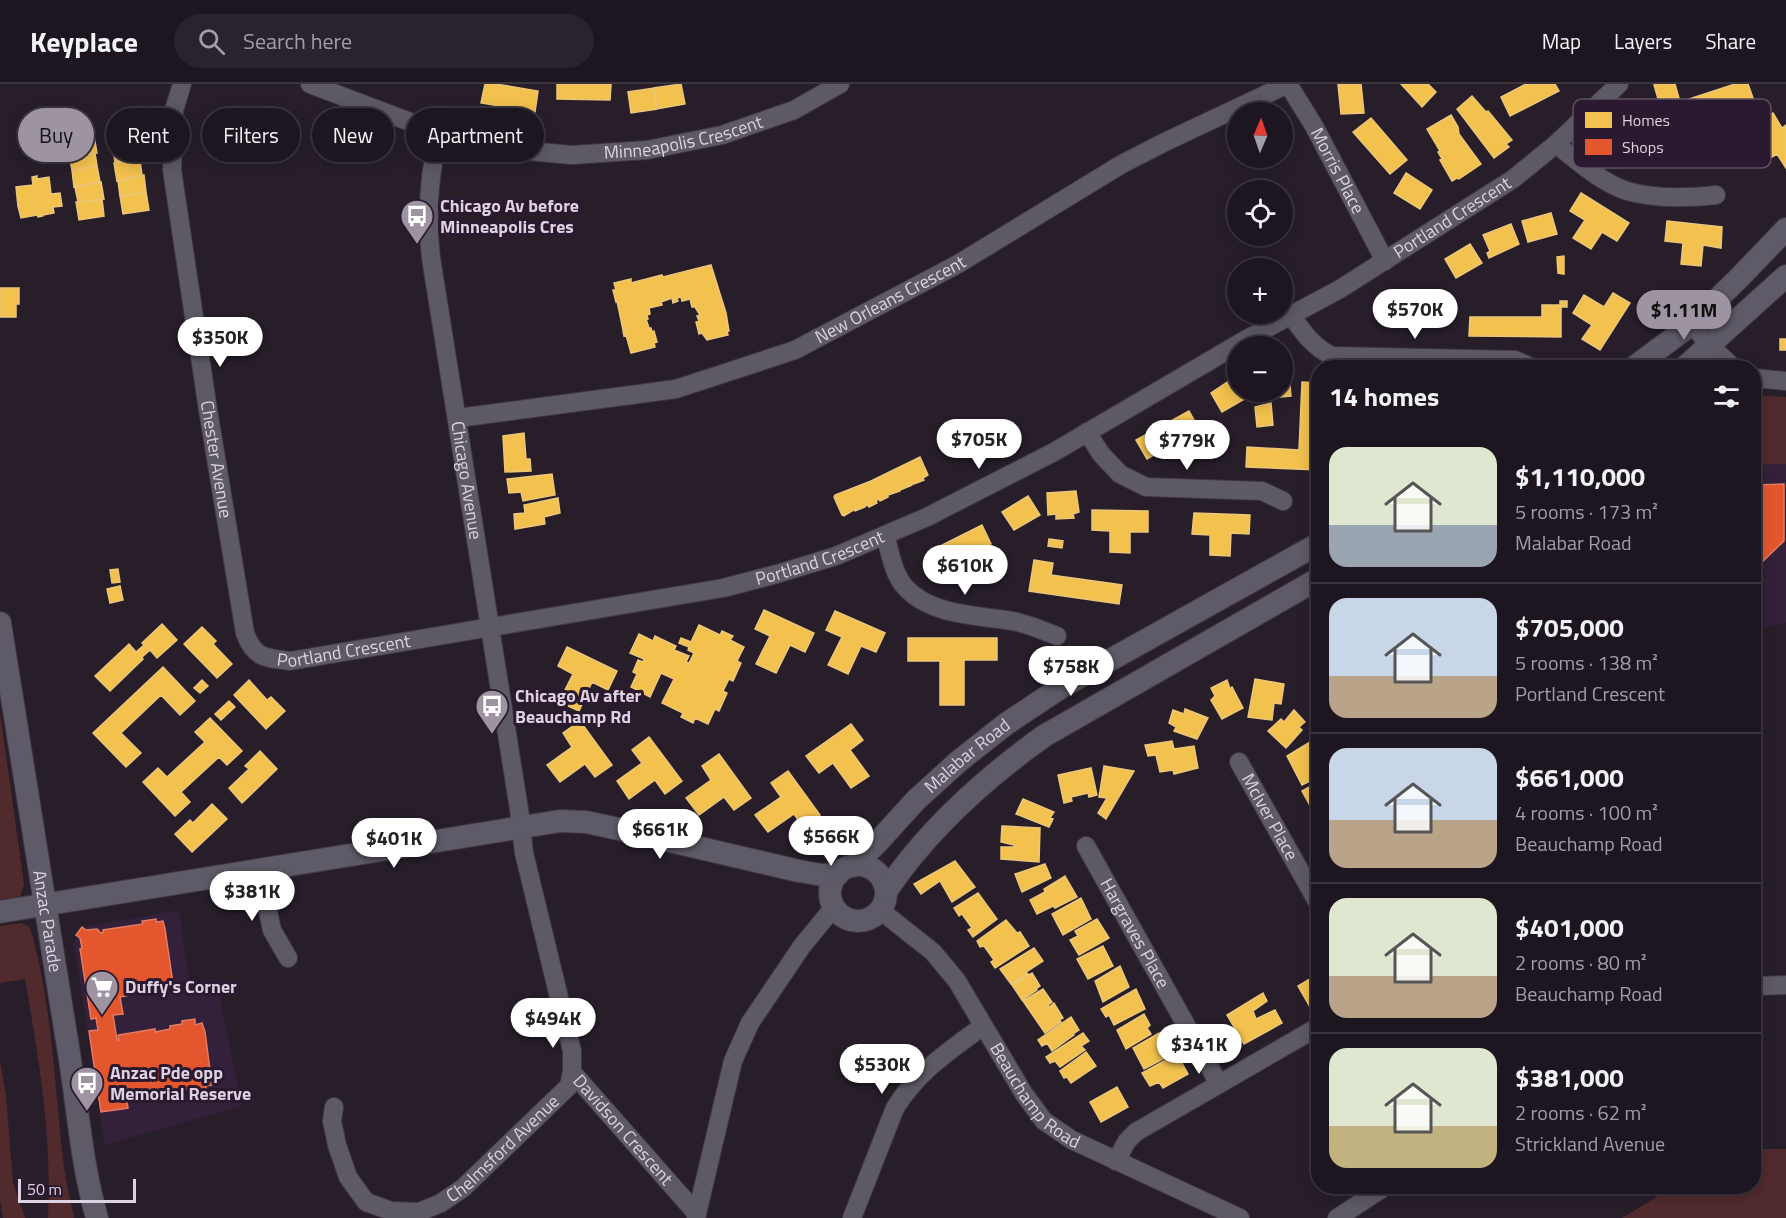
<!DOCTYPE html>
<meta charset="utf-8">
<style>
:root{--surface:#1d1620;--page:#2a232d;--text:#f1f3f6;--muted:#a09fa5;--line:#3b353e;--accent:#9d93a1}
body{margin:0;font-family:"Titillium Web",sans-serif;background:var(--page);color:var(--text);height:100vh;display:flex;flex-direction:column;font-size:22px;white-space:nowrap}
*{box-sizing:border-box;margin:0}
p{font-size:20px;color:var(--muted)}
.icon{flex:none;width:33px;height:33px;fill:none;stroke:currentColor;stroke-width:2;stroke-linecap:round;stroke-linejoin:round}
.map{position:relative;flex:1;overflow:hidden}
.panel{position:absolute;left:1311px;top:276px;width:450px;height:834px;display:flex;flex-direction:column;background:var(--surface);border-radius:24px;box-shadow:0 3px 15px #0003,0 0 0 2px var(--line)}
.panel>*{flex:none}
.top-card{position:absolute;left:18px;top:24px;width:570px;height:54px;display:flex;gap:12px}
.needle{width:39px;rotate:2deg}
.fabs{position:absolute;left:1227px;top:18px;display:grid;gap:12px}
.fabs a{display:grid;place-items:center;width:66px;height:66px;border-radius:50%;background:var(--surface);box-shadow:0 3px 15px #0003,0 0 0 2px var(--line);font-size:30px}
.scale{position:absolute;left:18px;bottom:15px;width:118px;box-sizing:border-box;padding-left:6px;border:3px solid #ddd2e1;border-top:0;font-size:16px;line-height:21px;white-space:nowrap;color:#ddd2e1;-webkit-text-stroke:4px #2a192f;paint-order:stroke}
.price{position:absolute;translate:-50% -51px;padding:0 14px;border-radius:21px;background:#fff;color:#222;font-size:20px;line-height:39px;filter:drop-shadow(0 2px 3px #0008)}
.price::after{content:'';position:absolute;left:50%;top:36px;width:18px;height:14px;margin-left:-9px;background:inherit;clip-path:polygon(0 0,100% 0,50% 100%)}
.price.current{background:var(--accent);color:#111}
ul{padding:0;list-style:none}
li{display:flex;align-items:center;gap:18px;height:150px;padding:0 18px}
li+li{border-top:2px solid var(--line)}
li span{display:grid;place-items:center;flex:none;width:168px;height:120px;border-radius:18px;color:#555}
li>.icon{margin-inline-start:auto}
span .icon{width:72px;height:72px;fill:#fffc;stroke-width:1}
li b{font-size:26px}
h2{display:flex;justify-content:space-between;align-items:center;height:72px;padding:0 18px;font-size:26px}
.pill{padding:0 21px;border-radius:27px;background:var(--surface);box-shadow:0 3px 15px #0003,0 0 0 2px var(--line);font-size:21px;line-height:54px}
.pill.current{background:var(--accent);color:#111}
header{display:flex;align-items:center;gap:36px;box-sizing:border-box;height:84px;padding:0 30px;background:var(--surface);border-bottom:2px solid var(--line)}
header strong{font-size:28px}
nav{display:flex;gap:33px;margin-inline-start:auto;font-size:21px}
.search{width:420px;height:54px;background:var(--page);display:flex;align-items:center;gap:15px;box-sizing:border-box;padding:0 21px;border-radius:33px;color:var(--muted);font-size:22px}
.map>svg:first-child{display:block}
</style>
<header>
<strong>Keyplace</strong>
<div class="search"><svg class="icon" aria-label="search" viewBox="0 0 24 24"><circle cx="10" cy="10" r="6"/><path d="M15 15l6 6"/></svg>Search here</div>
<nav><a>Map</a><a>Layers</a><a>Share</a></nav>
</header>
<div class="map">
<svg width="1786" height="1134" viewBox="0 0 1786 1134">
<rect width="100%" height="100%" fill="#271e2a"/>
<!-- built -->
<path fill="#33203a" d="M1786 380V539L1754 547V381Z
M179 826 190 900 216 895 242 1022 105 1061 74 859 78 851 87 842Z"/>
<!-- green -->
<path fill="#512a2d" d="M1754 311 1786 313V380L1754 381Z
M0 629 24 800 20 813 0 816Z
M21 839 30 843C52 919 54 997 63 1075 65 1095 70 1114 74 1134H48C52 1051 39 976 25 895L0 899V842Z
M0 977 6 1012 13 1099 25 1134H3L0 1116Z
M1754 1065H1786V1134H1622L1673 1103 1754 1102Z"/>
<!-- homes -->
<path fill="#f2c14e" stroke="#ecc67a" stroke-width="1.5" d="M485 0H496L538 7 535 28 481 19Z
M557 0H611L610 16 557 15Z
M681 0 685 20 657 25 654 4Z
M1338 0H1361L1364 29 1341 30Z
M1401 0H1428L1436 8 1422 23Z
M1526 0H1555L1559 7 1510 32 1501 13Z
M1657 0H1675L1680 18 1735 0H1748L1753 14 1736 20 1743 44 1726 49 1718 26 1685 36 1691 54 1673 60 1667 42 1650 48 1645 30 1661 25 1654 1Z
M654 4 657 25 631 29 628 8Z
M1472 12 1486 28 1488 27 1512 56 1506 60 1509 63 1494 74 1457 25Z
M1773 29 1782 44 1786 41V84L1777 70 1760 80 1750 64 1766 53 1757 39Z
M1451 31 1458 43 1459 50 1481 80 1459 95 1457 94 1452 97 1440 76 1442 75 1438 68 1440 67 1427 45Z
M1371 34 1407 76 1390 90 1353 48Z
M90 35 92 52 67 57 65 39Z
M135 41 138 60 113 64 110 45Z
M94 52 97 69 70 71 68 57Z
M138 60 141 76 115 78 113 64Z
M83 69V71L95 69 97 82 72 86 69 71Z
M140 76 142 91 117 97 114 79Z
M97 82 100 98 74 103 72 86Z
M1406 89 1432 106 1420 125 1394 109Z
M144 91 146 108 120 112 118 97Z
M37 92V95L49 93 51 110 60 109 62 122 53 123 54 129 43 131V132L38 133 37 131 21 134 18 122 16 103 33 101 32 93Z
M101 98 104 115 78 118 75 103Z
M146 108 149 126 123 130 120 112Z
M1581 109 1629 139 1617 157 1602 148 1591 165 1573 154 1585 136 1570 127Z
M102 115 104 132 79 136 76 118Z
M1551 129 1557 150 1528 158 1522 137Z
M1667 137 1722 143 1721 164 1703 161 1701 182 1681 180 1683 159 1665 157Z
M1511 140 1519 160 1489 174 1487 169 1490 167 1483 151Z
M1470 160 1482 179 1456 194 1445 175Z
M1564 172V190L1558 189 1557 173Z
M711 181 726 229 729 247H727L728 251 707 256 702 249 699 250 696 238 699 237 697 232 700 231 695 223H692L690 215 682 217 681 213 677 214 678 217 673 219 672 214 661 218 662 221 649 224 650 230 647 231 648 235H646L649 244H651L652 248 654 247 657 258 654 259 655 263 631 269 626 251 624 252 623 247 627 244 623 246 617 217 616 218 613 206H616L614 199 631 195V199L662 191 663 193Z
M0 204H19V220H16V233H0Z
M1613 209 1630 219 1600 266 1582 255 1592 241 1573 229 1584 211 1604 223Z
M1560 217H1567V223H1561V253L1469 252 1470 233H1542V221H1560Z
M1780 255H1786V266H1780Z
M1282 291H1289L1291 312 1261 315V308H1282Z
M1235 293 1238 295V308H1245L1248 313 1222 328 1211 309Z
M1302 298 1318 299V386L1246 383 1247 363 1299 366Z
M1271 319 1273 341 1257 343 1255 323Z
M1189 327 1199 345 1147 375 1136 356Z
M524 349 526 375H530L531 387 505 388 503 352Z
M920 373 928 391 923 394 924 396 914 400 911 399 912 401 900 406V407L888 411V413L880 417 879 415 876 417 877 419 869 423 867 420 865 423 855 427V425L844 432 842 431 834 413 835 411 871 397Z
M552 390 555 411 523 417 521 408 509 409 507 395Z
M1076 407 1079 428 1073 430 1074 434 1056 435V430L1048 431 1047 409Z
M1028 412 1040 431 1014 446 1002 428Z
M558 414 560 429 544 433 545 440 515 445 514 430 525 429 524 421Z
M1092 426 1148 427V448H1130V469L1110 468V447L1092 446Z
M1194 429 1250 431 1249 450 1231 449 1230 472 1210 471V451L1192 450Z
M982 441 991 460 937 486 928 468Z
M1049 455 1063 457 1062 464 1048 462Z
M995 474 1003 476 1001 484 993 482Z
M1034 476 1053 479 1051 491 1122 501 1119 520 1029 507Z
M118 485 120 498 112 499 110 486Z
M120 502 123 516 110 519 107 505Z
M764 526 814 549 805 568 790 561 776 589 756 580 770 552 755 545Z
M835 527 885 549 876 568 861 562 848 590 828 581 842 553 826 546Z
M162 540 177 556 157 574 150 566 142 573 143 575 110 607 95 592 129 560 136 568 144 561 142 559Z
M699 541 720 551 722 547 733 552 730 556 744 563 737 577 741 579 733 597 729 595 723 607 727 609 719 627 715 625 708 640 695 634 693 639 681 633 683 629 662 619 674 595 661 589 650 613 631 603 637 590 633 588 638 576 643 578 644 575 630 569 639 550 653 557 655 552 676 562 674 566 689 572 686 578 689 579 694 569 688 566 689 563 679 559 681 554 691 558Z
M202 543 216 557 213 560 232 580 217 594 184 560Z
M908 554H997V576H964V621H940V577H908Z
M567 563 617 587 608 606 592 598 579 627 559 618 573 590 558 582Z
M163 583 195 617 180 631 161 611 121 649 141 669 126 683 93 649Z
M1255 595 1284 600 1281 620 1274 619 1272 636 1248 633Z
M202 596 208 602 200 609 194 604Z
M249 596 267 616 271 613 285 627 266 645 234 611Z
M1227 596 1230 605 1232 603 1243 624 1222 635 1211 616 1215 612 1211 604Z
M229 617 235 623 221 636 215 630Z
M1185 625 1208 634 1197 655 1174 647 1176 643 1169 639 1173 626 1184 630Z
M1294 626 1305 638 1299 643 1302 646 1286 664 1268 647 1281 635 1284 638Z
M210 634 242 667 227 681 219 673 181 708 190 718 175 732 143 698 158 684 167 693 205 658 195 648Z
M580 637 612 681 595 693 585 680 560 698 547 681 572 663 563 649Z
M851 640 863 656 850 666 869 692 851 704 833 679 819 689 806 672Z
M649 653 682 697 665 710 655 696 629 715 617 697 642 679 632 666Z
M1318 653V669L1308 675 1310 678 1316 675 1318 680V693L1302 701 1287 672Z
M1172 657 1174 665 1194 662 1198 684 1174 690 1173 686 1160 688 1156 671 1148 672 1145 661Z
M260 667 277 685 242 719 229 704 249 685 245 682Z
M719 670 751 714 734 726 724 713 699 731 686 714 711 696 702 682Z
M1104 682 1134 687 1106 735 1098 729 1107 714 1099 713Z
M1091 684 1097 711 1089 713 1088 709 1071 713 1072 717 1064 719 1058 691Z
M788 687 820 731 803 743 794 730 768 748 755 731 781 713 771 699Z
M1318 698V736L1302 707Z
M1023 715 1054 728 1050 734 1053 735 1049 743 1016 730Z
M212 720 227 735 192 768 175 750 190 736 193 739Z
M1002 742 1040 744 1039 778 1001 775V763H1014V761L1001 758Z
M955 777 975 803 952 818 940 797 921 810 914 800Z
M1045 780 1051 794 1022 808 1015 790Z
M1065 792 1077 813 1055 824 1053 822 1037 830 1030 816 1045 808 1044 805Z
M978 809 997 835 973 853 968 846 972 844 962 830 959 832 954 824Z
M1081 814 1091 835 1063 851 1052 830Z
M1097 835 1109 854 1079 871 1070 856 1078 852 1075 847Z
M1006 836 1017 849 1020 848 1029 862 995 884 991 878 994 876 984 862 980 863 977 857Z
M1103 862 1113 882 1088 895 1077 875Z
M1034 864 1043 877 1026 888 1028 890 1011 900 1000 885Z
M1120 882 1129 903 1103 918 1095 897Z
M1032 889 1040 902 1036 905 1037 906 1022 916 1012 901Z
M1318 890V918L1310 923 1298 902Z
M1043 905 1052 918 1048 921 1049 923 1054 919 1063 934 1059 936 1061 938 1045 949 1023 917Z
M1136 905 1145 925 1114 941 1109 931 1106 933 1101 925Z
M1263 909 1267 917 1253 927 1256 935 1275 926 1282 939 1244 960 1227 931Z
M1144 930 1150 941 1147 944 1151 950 1126 965 1117 946Z
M1071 933 1079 946 1073 950 1074 951 1052 967 1047 959 1042 962 1038 956Z
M1083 949 1089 957 1081 962 1085 966 1060 983 1055 977 1050 979 1046 973Z
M1159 949 1171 971 1144 985 1133 964Z
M1086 968 1096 982 1071 999 1067 993 1064 994 1060 987Z
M1177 970 1188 990 1163 1004 1159 998 1150 1002 1142 989Z
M1117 1003 1128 1023 1101 1038 1090 1018Z"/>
<!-- shops -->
<path fill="#e4572e" stroke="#e27c64" stroke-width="1.5" d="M1784 400V457L1760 480H1754V401Z
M156 835V838L163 837 165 845 173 899 166 900 167 906 154 908 153 904 129 908 130 911 120 913 123 930 113 931 117 956H119L118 951 155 945V948L170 945V942L182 940V937L195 935V941L202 939 205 948 212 1001 206 1002V1006L193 1008 192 1004 140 1013 141 1015 127 1017 128 1024 101 1028 89 947 98 946 96 934 91 935 80 865 82 864 80 854 76 851 82 843 86 846 97 845 101 849H103V846L143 840 142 837Z"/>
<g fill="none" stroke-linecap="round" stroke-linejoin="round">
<!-- minor casing -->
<g stroke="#403843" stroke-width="20">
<g id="minor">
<path id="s1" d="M182 0 174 26 172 86 208 326 245 549C254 574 265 574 290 577L723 504 777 490 836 472 927 433 1054 368 1245 256 1340 205 1513 95 1556 60 1619 0"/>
<path id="s2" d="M310 0 439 49 507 65 572 71 647 66 722 51 794 26 840 0"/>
<path id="s3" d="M1288 0 1314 42 1385 177"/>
<path id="s4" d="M439 49C429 90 426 131 431 174L519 725 524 769 572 967V988L697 1130"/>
<path d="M1556 60C1576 76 1602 99 1627 107 1654 115 1688 114 1716 111"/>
<path d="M1291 231C1303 248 1312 262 1332 272L1515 276 1533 284"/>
<path d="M1692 240 1710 262 1734 284"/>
<path d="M1754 294 1786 297"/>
<path id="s5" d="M458 334 676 305 795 266 958 180 1122 80 1165 58 1288 0"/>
<path d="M1087 348 1101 370 1120 390 1146 403 1262 407 1283 417"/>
<path d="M885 451C890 467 893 490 905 503 932 533 981 531 1017 538 1031 541 1044 547 1057 552"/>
<path id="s6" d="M1239 678 1318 819"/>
<path id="s7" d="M1086 762 1219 1000"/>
<path d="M259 786 272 846 288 874"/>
<path id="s8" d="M881 827 933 868 957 897 1024 1010 1044 1037 1072 1056 1240 1134"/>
<path d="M1754 902 1786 901"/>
<path id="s9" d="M334 1023 332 1037 337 1061 348 1093 366 1118 391 1127 419 1128 441 1119 463 1104 569 1002 572 988"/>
<path d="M1116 1077 1127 1057 1136 1048 1318 943"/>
<path d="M696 1134 733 977 750 939 802 862 834 823"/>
<path d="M852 1134 895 1024C918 987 949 967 983 942"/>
<path d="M1337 1134 1386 1102"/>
</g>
</g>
<!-- major casing -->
<g stroke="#403843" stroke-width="24">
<g id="major">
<path d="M1633 284 1692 240 1740 193 1786 145"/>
<path d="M1684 284 1786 192"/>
<path id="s10" d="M0 539C21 676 43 813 66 951 77 1011 80 1075 97 1134"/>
<circle cx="858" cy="809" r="28"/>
<path id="s11" d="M853 782 877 759 916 716 959 677 1006 640 1060 604 1318 460"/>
<path d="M887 806C929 744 984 695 1044 652L1318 495"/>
<path d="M0 828 560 737 586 738 614 744 799 787 822 791 838 790"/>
</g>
</g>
<!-- minor -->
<use href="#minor" stroke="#5d5a65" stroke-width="18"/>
<!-- major -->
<use href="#major" stroke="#5e5a67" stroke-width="22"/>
</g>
<!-- icons -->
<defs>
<g id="bus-pin" transform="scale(1.725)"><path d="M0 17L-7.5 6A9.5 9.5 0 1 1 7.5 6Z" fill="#9d93a1" stroke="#2a192f"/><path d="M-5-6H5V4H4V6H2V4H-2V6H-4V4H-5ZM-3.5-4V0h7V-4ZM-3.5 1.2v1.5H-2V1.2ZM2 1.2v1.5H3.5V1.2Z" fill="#fff"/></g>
<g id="supermarket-pin" transform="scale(1.725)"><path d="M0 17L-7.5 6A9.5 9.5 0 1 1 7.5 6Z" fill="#9d93a1" stroke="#2a192f"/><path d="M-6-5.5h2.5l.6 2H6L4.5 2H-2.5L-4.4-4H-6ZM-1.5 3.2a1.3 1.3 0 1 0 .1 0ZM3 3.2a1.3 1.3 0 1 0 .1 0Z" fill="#fff"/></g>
</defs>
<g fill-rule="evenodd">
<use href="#bus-pin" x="417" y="132"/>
<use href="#bus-pin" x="492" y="622"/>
<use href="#supermarket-pin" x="102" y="903"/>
<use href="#bus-pin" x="87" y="999"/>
</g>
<g text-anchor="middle" stroke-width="6" stroke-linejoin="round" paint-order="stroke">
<!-- street labels -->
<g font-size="18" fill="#ddd2e1" stroke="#2a192f">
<text dy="6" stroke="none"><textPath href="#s2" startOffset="386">Minneapolis Crescent</textPath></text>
<text dy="6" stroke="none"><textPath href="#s3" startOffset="100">Morris Place</textPath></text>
<text dy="6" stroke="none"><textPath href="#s1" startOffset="1874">Portland Crescent</textPath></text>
<text dy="6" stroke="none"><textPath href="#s5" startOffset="453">New Orleans Crescent</textPath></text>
<text dy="6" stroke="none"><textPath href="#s1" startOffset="380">Chester Avenue</textPath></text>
<text dy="6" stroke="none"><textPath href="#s4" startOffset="351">Chicago Avenue</textPath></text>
<text dy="6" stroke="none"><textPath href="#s1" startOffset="1154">Portland Crescent</textPath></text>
<text dy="6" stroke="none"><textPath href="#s1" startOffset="668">Portland Crescent</textPath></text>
<text dy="6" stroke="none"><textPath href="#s11" startOffset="159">Malabar Road</textPath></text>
<text dy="6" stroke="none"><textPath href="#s6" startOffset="63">McIver Place</textPath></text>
<text dy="6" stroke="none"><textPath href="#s10" startOffset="302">Anzac Parade</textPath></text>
<text dy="6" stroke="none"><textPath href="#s7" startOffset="100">Hargraves Place</textPath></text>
<text dy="6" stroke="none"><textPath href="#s8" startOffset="244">Beauchamp Road</textPath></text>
<text dy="6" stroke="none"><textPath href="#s4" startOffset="1030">Davidson Crescent</textPath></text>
<text dy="6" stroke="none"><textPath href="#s9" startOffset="264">Chelmsford Avenue</textPath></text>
</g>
<!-- poi labels -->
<g font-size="18" font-weight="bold" fill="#ddd2e1" stroke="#2a192f" text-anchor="start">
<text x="440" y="128">Chicago Av before<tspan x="440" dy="21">Minneapolis Cres</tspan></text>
<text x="515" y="618">Chicago Av after<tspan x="515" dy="21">Beauchamp Rd</tspan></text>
<text x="125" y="909">Duffy's Corner</text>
<text x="110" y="995">Anzac Pde opp<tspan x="110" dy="21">Memorial Reserve</tspan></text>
</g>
</g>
<!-- legend -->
<rect x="1573" y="15" width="198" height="69" rx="9" fill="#2a192f" stroke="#605064" stroke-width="1.5"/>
<rect x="1585" y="28" width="27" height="16" fill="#f2c14e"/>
<rect x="1585" y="55" width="27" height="16" fill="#e4572e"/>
<g font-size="16" fill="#ddd2e1">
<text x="1622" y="42">Homes</text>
<text x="1622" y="69">Shops</text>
</g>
</svg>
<div class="fabs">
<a><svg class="needle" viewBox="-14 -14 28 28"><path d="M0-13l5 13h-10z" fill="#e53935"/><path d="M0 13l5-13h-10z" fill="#a09fa5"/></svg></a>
<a><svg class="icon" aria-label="locate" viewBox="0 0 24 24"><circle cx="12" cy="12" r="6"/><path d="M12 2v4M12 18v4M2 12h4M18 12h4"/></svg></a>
<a>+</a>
<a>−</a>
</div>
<div class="scale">50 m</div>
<b class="price" style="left:1415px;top:256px">$570K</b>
<b class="price current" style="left:1684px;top:257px">$1.11M</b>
<b class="price" style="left:220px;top:284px">$350K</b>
<b class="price" style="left:979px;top:386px">$705K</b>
<b class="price" style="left:1187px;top:387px">$779K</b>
<b class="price" style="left:965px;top:512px">$610K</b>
<b class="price" style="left:1071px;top:613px">$758K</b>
<b class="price" style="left:660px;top:776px">$661K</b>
<b class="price" style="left:831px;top:783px">$566K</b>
<b class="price" style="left:394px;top:785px">$401K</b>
<b class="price" style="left:252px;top:838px">$381K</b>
<b class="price" style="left:553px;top:965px">$494K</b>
<b class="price" style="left:1199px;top:991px">$341K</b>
<b class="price" style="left:882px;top:1011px">$530K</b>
<div class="top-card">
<a class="pill current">Buy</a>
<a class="pill">Rent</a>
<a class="pill">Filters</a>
<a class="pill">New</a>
<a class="pill">Apartment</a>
</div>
<section class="panel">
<h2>14 homes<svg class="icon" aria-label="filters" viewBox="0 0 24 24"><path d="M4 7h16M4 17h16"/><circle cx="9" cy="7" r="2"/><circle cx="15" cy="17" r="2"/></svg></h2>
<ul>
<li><span style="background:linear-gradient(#dfe7d0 65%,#9aa5b1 0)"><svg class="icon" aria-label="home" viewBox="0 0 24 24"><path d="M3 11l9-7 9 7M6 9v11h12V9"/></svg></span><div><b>$1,110,000</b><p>5 rooms · 173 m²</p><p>Malabar Road</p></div></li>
<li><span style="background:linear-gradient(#c9d6e8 65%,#b9a48a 0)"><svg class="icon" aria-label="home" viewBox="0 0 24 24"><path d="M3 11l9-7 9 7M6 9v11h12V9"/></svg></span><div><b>$705,000</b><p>5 rooms · 138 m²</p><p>Portland Crescent</p></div></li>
<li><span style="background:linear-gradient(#c9d6e8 60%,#b9a48a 0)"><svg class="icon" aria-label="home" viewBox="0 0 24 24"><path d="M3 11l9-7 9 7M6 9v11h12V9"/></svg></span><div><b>$661,000</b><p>4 rooms · 100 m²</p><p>Beauchamp Road</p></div></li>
<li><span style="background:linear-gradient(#dfe7d0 65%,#b9a48a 0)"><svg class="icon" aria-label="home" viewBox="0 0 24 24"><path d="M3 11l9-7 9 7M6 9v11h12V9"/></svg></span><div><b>$401,000</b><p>2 rooms · 80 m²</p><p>Beauchamp Road</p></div></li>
<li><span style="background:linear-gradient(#dfe7d0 65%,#c2b280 0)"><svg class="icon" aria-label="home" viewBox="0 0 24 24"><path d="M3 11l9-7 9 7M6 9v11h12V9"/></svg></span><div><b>$381,000</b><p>2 rooms · 62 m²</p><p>Strickland Avenue</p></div></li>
</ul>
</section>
</div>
